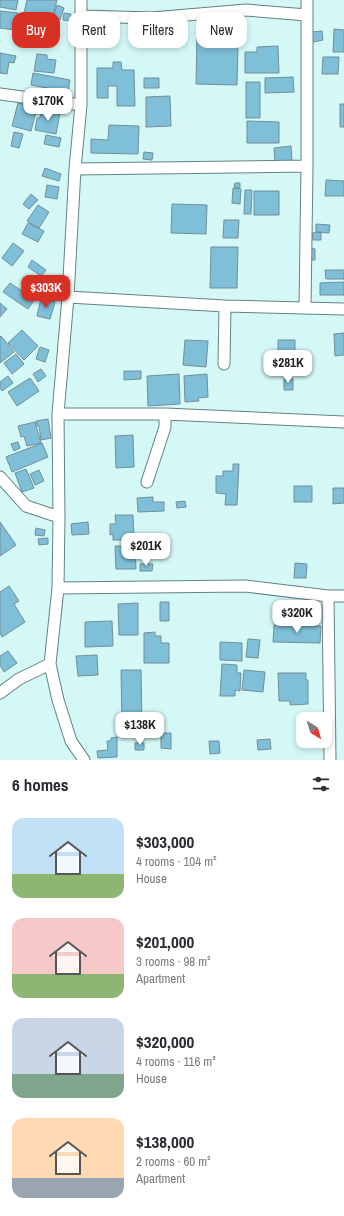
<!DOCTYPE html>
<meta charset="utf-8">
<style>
:root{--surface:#fff;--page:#f2f2f3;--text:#2b2b33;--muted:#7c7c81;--accent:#d93025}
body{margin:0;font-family:"Archivo Narrow",sans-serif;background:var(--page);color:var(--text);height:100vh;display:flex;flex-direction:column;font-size:15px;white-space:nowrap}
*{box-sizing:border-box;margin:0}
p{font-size:13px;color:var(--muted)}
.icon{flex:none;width:22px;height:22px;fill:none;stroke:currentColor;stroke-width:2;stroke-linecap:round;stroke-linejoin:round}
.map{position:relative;height:760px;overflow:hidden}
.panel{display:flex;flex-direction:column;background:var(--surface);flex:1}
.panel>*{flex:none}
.banner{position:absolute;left:12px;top:12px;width:320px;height:36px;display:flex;gap:8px}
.needle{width:26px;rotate:142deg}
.fabs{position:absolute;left:296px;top:712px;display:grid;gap:8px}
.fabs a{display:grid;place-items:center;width:36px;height:36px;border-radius:8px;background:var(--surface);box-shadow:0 2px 6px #0003;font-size:20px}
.price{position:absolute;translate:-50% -34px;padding:0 9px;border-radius:8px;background:#fff;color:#222;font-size:13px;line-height:26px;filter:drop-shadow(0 1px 2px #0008)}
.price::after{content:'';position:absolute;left:50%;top:24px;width:12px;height:9px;margin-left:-6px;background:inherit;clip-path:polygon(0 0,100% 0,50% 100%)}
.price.on{background:var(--accent);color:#fff}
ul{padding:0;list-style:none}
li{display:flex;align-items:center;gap:12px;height:100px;padding:0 12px}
li span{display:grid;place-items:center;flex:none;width:112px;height:80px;border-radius:12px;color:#555}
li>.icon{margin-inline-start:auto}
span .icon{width:48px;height:48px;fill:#fffc;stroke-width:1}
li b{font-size:17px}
h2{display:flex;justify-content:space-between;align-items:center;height:48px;padding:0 12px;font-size:17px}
.pill{padding:0 14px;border-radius:12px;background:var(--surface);box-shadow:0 2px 6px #0003;font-size:14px;line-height:36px}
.pill.on{background:var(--accent);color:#fff}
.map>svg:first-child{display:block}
</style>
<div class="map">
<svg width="344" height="760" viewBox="0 0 344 760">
<rect width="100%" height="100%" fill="#d4f8f6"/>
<!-- building -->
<path fill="#7fbfd8" stroke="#718e9a" d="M0 0H18L16 10 0 7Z
M27 0H57L52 19 24 13Z
M57 5 64 8 60 20 53 18Z
M0 11 18 13 15 30 0 28Z
M64 13 71 14 70 21 63 20Z
M334 29 344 30V52H333Z
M322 31 323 40 313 42 311 32Z
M197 32H213V45H238L237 85 196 84Z
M278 46 279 73H245V52H257V47Z
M0 53 16 56 14 63 9 62 7 74 0 73Z
M37 54 47 55V59L56 60 54 73 34 71Z
M323 57H339L338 74H322Z
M113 62H121L122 70H134L135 106H117V86H108V98H97V68H113Z
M33 73 70 80 68 92 31 85Z
M293 77 294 92 265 93V78Z
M144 78H159V88H144Z
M246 82H260V118H246Z
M170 96 171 126 146 127V97Z
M18 103 37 108 31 131 12 126Z
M340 104H344V127H340Z
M41 110 60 113 56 134 35 130 37 118H40Z
M247 121 279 122V143H247Z
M109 125 139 126 138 154 91 153V139L108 140Z
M14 132 23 134 19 148 11 146Z
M46 135 61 138 59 147 44 144Z
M291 146 292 161 275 163 274 148Z
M144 152 153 153 152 160 143 159Z
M45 168 61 174 59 181 42 176Z
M326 180 344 181V196H325Z
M235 183H240V188L234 187Z
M47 185 59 187 57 199 45 197Z
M233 188 241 189 240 204 232 203Z
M245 190H252L251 214H244Z
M254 191H279V215H254Z
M31 194 38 200 29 209 23 204Z
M172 204 207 205 206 234 171 233Z
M38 205 49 212 39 228 27 221Z
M224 220H239L238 238H223Z
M28 223 44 231 38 242 22 234Z
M316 224 330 225 329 233 316 232Z
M321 232V240H313L312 233Z
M13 243 24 251 12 266 2 258Z
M211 247H238L237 288H210Z
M311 248 315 249V260H310Z
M32 260 46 270 41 276 28 267Z
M325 270H344V279H326Z
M344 282V295H320V283Z
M10 283 25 293 30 287 39 293 28 309 3 292Z
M41 298 55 302 50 319 37 316Z
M0 303 7 309 0 317Z
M22 330 38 346 24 360 8 343Z
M344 333V355L335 356 334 334Z
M1 336 14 352 0 363V337Z
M185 340 208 341 206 367 183 365Z
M278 340H295V364H278Z
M40 347 49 350 45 362 36 359Z
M16 354 24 364 12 374 4 363Z
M41 369 46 376 38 382 33 374Z
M124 371H141V379L124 380Z
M179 374 180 404 148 406 147 376Z
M207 374 208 397 198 398 199 401 185 402 184 376Z
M8 376 13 383 2 391 0 388V382Z
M30 378 39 391 17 406 8 392Z
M284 379H293V390H284Z
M48 419 51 438 41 440 39 426H37L36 421Z
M35 422 41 443 27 446 24 436 21 437 18 426Z
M133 435 134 467 116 468 115 436Z
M18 442 20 448 14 451 11 444Z
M42 443 48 457 12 472 6 457Z
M233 464H239L237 505H225L226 494 216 493V476H223V471H233Z
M26 469 34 488 22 492 15 473Z
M39 470 44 481 35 485 30 474Z
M294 486H312V502H294Z
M333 488H344V503L333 504Z
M153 497V502H164V511L138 512 137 498Z
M185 501 186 507 177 508 176 502Z
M115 515H133L134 540H113V534L110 535V524H116Z
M0 522 16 545 0 556Z
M88 522 89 534 72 535 71 524Z
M36 528 45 530 44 536 35 535Z
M48 538V544L39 545 38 539Z
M115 546H135L136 569H116Z
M295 563 307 564 306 578H294Z
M140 564H153L152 571H140Z
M9 586 19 601 14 604 25 622 2 637 0 633V592Z
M160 602H169V621H160Z
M138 603V635H119L118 604Z
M112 621 113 646 85 647V622Z
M274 625 321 626 320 643 273 642Z
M155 632V636H161V643H169V663H144V633Z
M248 639 260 640 258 658 246 657Z
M220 642 242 643V661L220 660Z
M8 651 17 663 4 672 0 665V656Z
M97 655 98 675 78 676 76 656Z
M222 664 237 665V673H241L240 691 235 690V696H220Z
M121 670H141L142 726 122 727Z
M244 670 265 672 263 692 242 690Z
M278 673H306V680H308V704L290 705V701H279Z
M161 733H171V749L161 748Z
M117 737V757L98 758 97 751 108 750 107 741H111V738Z
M270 739 271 749 258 750 257 740Z
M209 741H219L220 753 210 754Z
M135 743H144V750H135Z"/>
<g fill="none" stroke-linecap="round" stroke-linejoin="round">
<!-- street casing -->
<g stroke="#628382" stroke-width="13">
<path id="street" d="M81 0V105L75 169 68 297 58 414 59 517 58 588 50 664 58 700 71 741 84 760
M82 16 152 18 246 10 307 15
M0 94 81 105
M75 169 307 166
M68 297 225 306 344 309
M305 308 307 166V0
M224 364 225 306
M58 414H165L344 422
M0 477 26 506 59 517
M147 482 165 427V414
M58 588 245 586 328 596H344
M328 596 330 760
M0 693 19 679 50 664"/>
</g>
<!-- street -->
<use href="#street" stroke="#fff" stroke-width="11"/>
</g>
</svg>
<div class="fabs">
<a><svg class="needle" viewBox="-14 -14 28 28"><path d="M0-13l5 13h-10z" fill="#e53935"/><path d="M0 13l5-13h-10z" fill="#7c7c81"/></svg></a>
</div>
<b class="price" style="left:48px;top:122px">$170K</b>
<b class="price on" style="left:46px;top:309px">$303K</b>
<b class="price" style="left:288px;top:384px">$281K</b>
<b class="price" style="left:146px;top:567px">$201K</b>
<b class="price" style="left:297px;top:634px">$320K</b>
<b class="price" style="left:140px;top:746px">$138K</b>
<div class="banner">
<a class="pill on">Buy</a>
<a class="pill">Rent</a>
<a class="pill">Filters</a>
<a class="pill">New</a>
</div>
</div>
<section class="panel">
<h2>6 homes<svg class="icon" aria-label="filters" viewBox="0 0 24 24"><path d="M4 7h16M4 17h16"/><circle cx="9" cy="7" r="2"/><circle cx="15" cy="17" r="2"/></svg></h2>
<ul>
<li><span style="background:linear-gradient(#bfe0f5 70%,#8fb573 0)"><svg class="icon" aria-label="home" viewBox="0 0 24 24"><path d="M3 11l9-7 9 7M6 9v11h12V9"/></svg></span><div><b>$303,000</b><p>4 rooms · 104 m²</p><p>House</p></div></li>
<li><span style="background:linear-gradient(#f6c9c9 70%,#8fb573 0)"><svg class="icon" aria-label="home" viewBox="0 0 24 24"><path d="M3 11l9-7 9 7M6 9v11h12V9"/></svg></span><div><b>$201,000</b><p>3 rooms · 98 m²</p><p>Apartment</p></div></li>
<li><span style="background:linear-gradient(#c9d6e8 70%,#7fa58c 0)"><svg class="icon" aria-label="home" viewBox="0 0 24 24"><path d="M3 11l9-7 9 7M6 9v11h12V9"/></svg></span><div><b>$320,000</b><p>4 rooms · 116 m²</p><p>House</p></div></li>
<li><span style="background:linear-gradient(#ffd9b3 75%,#9aa5b1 0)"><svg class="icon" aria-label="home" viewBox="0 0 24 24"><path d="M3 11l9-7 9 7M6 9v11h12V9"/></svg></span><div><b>$138,000</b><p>2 rooms · 60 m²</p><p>Apartment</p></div></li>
</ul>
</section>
